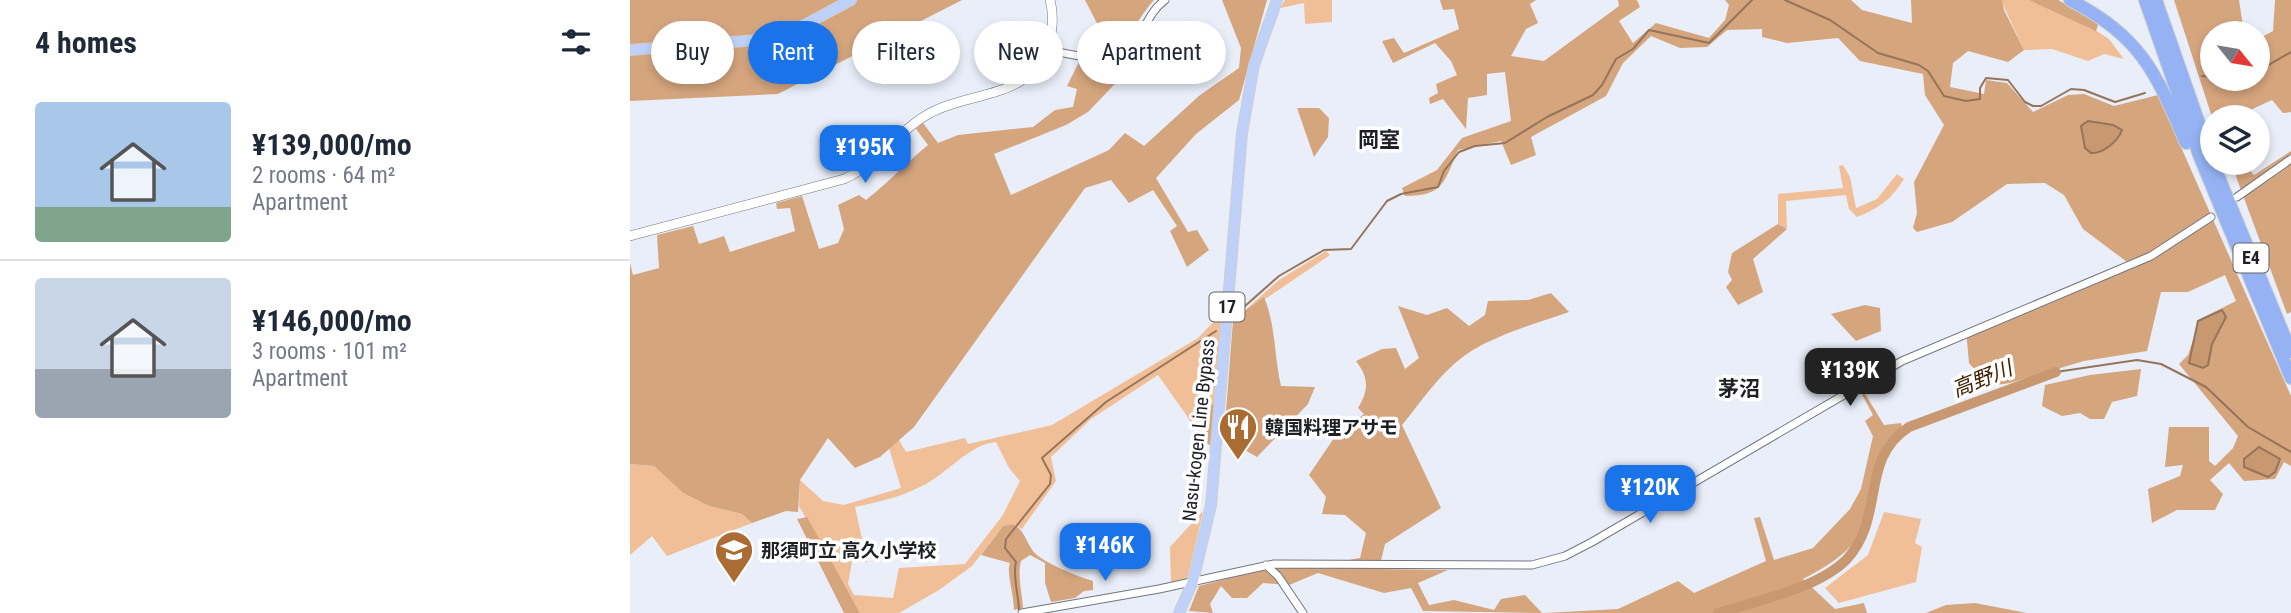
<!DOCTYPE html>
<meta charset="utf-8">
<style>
:root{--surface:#fff;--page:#f2f2f3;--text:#1f2937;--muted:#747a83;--line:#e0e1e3;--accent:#1a73e8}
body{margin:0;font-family:"Roboto Condensed","Noto Sans JP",sans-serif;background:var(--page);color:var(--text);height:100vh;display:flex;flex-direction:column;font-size:26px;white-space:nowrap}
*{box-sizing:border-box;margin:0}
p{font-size:23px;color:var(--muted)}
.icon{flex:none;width:38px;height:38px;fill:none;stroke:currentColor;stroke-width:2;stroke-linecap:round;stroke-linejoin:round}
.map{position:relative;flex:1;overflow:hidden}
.details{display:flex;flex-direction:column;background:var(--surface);width:630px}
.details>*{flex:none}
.guide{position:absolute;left:21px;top:21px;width:665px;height:63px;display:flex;gap:14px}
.needle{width:46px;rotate:120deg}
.fabs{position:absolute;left:1570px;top:21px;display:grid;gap:14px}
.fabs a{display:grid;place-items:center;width:70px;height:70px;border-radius:50%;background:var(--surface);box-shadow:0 4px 10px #0003;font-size:35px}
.price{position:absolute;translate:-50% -60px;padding:0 16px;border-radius:14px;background:var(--accent);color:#fff;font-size:23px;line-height:46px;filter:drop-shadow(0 2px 4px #0008)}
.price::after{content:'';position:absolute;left:50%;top:42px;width:21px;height:16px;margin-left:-10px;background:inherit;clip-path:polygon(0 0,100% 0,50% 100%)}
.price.active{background:#222;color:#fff}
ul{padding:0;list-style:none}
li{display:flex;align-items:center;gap:21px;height:175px;padding:0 35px}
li+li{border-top:2px solid var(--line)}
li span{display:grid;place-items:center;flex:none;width:196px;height:140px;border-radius:7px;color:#555}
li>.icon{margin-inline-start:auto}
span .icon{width:84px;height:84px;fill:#fffc;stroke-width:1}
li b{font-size:30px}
h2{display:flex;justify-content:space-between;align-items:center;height:84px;padding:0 35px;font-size:30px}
.pill{padding:0 24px;border-radius:32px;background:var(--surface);box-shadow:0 4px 10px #0003;font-size:24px;line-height:63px}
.pill.active{background:var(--accent);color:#fff}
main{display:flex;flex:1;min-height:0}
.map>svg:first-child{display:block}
</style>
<main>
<section class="details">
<h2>4 homes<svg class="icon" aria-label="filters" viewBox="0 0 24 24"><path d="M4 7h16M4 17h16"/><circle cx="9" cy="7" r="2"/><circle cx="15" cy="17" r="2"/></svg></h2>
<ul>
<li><span style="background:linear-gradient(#a9c7e8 75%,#7fa58c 0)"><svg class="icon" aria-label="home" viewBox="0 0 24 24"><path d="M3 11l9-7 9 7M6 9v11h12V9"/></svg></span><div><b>¥139,000/mo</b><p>2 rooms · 64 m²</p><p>Apartment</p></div></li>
<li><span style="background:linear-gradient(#c9d6e8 65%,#9aa5b1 0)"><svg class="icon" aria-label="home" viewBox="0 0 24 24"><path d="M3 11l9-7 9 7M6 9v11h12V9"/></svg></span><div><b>¥146,000/mo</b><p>3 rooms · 101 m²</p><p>Apartment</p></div></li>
</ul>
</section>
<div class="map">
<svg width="1661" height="613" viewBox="0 0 1661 613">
<rect width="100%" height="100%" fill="#e9eef9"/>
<!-- green -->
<path fill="#f0bf97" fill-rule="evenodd" d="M655 0H702V22L675 24 674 3 650 8Z
M1371 0H1399L1456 24 1479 39 1494 59 1474 54 1458 61 1422 49 1394 50Z
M1213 165 1220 177 1226 208 1247 199 1267 174 1274 179C1261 200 1249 208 1227 217L1219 209 1216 195 1156 201 1157 229 1148 224V194L1213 188 1209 166Z
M696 251 700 255 604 320 649 280Z
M592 313 585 403 559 419 528 375 461 419 421 457 426 481 392 529 383 524 373 526 342 566 309 590 269 613H230L169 506 170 480 193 501 214 505 271 488 259 448 269 440 276 452 335 438 338 444 422 425 568 338ZM366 442 379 468 390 481 373 515 335 564 269 568 263 598 224 595 218 584 222 562H237L225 507C248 502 271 497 292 486 316 475 339 444 366 442Z
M0 464 24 466 53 493 79 506 112 514 122 523 37 556 22 536 0 555Z
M573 511 557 580 541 584 540 547Z
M1254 512 1291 519 1285 543 1292 547 1286 582 1209 603 1195 588 1238 555Z"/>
<!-- forest -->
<path fill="#d5a57e" d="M0 0H332L148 94 0 101Z
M455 0H524C502 25 511 31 472 33Z
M592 0H637L609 100 566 134 526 178 558 232 567 230 579 250 557 267 540 231 547 226 523 190 499 203 481 180 455 188 284 427 250 457 225 468 198 438 170 480 168 512 156 511 122 523 112 514 79 506 53 493 24 466 0 464V263L3 275 29 268 27 235 63 226 69 244 94 236 100 252 165 231 160 208 147 209 146 203 172 196 189 249 208 243 214 229 208 205 229 195 236 200C259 182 276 163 298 145L286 129 293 123 308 143 328 135 403 127 425 110 443 107 447 89 437 86 449 62 467 70 501 67 458 112 436 125 364 154 381 195 479 150 495 133 514 146 570 95 609 68 611 48Z
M810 0H906L900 4 908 23 896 29 881 56 914 61 989 6 988 0H1007L1010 7 989 21 1003 43 1026 23 1079 38 1095 20 1099 5 1095 0H1221L1232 10 1282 23 1281 0H1372L1374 10 1394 50 1378 62 1338 51 1323 63 1320 87 1354 94 1356 80 1377 83 1403 112 1438 95 1454 94 1484 106 1528 95 1661 396V466L1654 462 1645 479 1614 481 1599 463 1580 480 1593 494 1585 510H1547L1522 523 1518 489 1550 476 1553 465 1535 467 1539 427H1579V461L1585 466 1603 448 1608 436 1549 364 1558 355 1570 319 1606 301 1595 275 1558 292H1531L1517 351 1454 361 1380 383 1359 386 1339 363 1336 330 1497 262 1453 229 1434 195 1415 183 1377 184 1322 222 1287 232 1283 228 1287 213 1284 182 1314 125 1295 95 1293 74 1230 61 1208 38 1157 43 1132 37V29L1097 30 1077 47 1050 48 1021 36 993 63 976 96 901 137 906 155 881 165 871 141 828 150C814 182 814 196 775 196L772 188 807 170 832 138 881 121 875 72 857 74V95L838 98 836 129 813 99 800 104 799 98 808 93 806 84 827 75 821 61 805 43 763 63 752 41 764 38 774 53 829 29 824 9 813 10Z
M1399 0H1428L1469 22 1466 31Z
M1544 0H1609L1614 33H1582V79H1628V39L1643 31 1645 0H1661V112L1653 113 1642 100 1605 117H1582Z
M667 108H689L699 118 698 137 684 157Z
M1661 151V312L1657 314 1601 163H1613L1624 175Z
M1148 224 1157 229 1123 259 1133 292 1108 305 1096 287 1102 280 1098 272 1102 253Z
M921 293 939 312C905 324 864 335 834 356 809 374 791 402 772 425L811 508 755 544 749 569 818 570 788 583 799 605 824 600 864 610 871 599 895 595 912 613 793 611 781 588 754 593 688 573 659 585 633 583 617 598H602L591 586 580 604 583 613 559 611 569 586 646 566 691 565 730 558 736 533 715 515 692 514 696 497 679 475 704 438 734 414 728 408C739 390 739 378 726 361L752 349 766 348 775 369 789 358 768 306 797 315 817 308 839 326 855 315 858 301 898 300Z
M634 297C646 326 644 356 651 386L685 387 678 404 627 457 594 438 603 320Z
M1235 305 1250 308 1251 331 1226 341 1201 314Z
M1511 369 1507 396 1482 402 1474 419H1460L1450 413 1432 416 1412 406 1415 385 1460 375Z
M1231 387 1254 425 1271 423 1272 427C1228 457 1253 504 1226 540 1212 558 1192 569 1173 579L1205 609 1234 603 1237 613H914L988 609 1048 581 1064 593 1136 561 1124 518 1130 517 1144 560 1183 548 1220 509 1231 489 1243 436 1235 421 1243 415 1229 389Z
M585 403 582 447 573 440 559 419Z
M177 517 230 613H214L167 519Z
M383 524C395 531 395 540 403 551 411 562 449 577 463 581V590L454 591 445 598 421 602 415 583V563L400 555 391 561C387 576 392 592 393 608L384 610C384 595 376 572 380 563L351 555 373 526Z
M1345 603 1397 613H1296L1316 605Z"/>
<!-- water -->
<path fill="#c89871" stroke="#95745a" stroke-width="2" d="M1458 121 1483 125 1492 130C1488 141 1473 154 1461 153L1455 148 1451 126Z
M1592 310 1596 317 1582 344 1578 365 1573 368 1559 363 1568 321Z
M1629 447 1650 459 1645 472 1638 477 1614 467V459Z"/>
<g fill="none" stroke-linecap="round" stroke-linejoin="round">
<!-- stream -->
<path stroke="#95745a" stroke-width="2" d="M1155 0 1200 20 1248 53 1289 65 1298 71 1314 96 1336 101 1350 99V88L1356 78 1378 80 1395 102 1403 106H1411L1441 89 1454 90 1485 102 1515 93
M1628 71 1661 52
M1572 76 1582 77
M606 314 649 276 694 250 721 249 757 201 771 194 808 187 814 171 829 152 845 146 875 143 917 117 963 95 972 85 986 59 1003 49 1019 30 1079 43 1122 0
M1426 372 1507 360 1531 364 1576 387 1618 427 1661 452
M389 612C389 595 382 576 386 562L375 548 376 539 420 484 421 475 412 458 476 402 586 331"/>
<!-- river -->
<path stroke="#c89871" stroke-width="10" d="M1088 613C1127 601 1189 588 1217 559 1256 516 1229 459 1279 427L1426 372"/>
<!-- minor casing -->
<g stroke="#70757e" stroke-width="9">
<path id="minor" d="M417 50C445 54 487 70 506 41 516 27 520 11 535 0
M1607 197 1661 159
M636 565 648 576 673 613
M392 613 529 589 644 564 902 565 935 556 962 542 1272 361 1521 256 1581 217"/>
</g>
<!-- tertiary casing -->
<g stroke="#70757e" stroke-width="10">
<path id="tertiary" d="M0 236 214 179C247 164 265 134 295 116 337 90 403 101 419 43 423 28 424 15 420 0"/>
</g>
<!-- primary casing -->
<g stroke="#cececf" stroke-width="12">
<path id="primary" d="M0 50 139 39 167 29 221 0
M549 613 563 581 581 505 612 133 624 65 647 0"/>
</g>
<!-- motorway casing -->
<g stroke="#cececf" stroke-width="14">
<path id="motorway" d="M1440 0C1512 38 1525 71 1556 143
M1515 0 1569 155 1661 378
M1526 0 1582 160
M1583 163 1661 352"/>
</g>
<!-- minor -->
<use href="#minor" stroke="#fff" stroke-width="7"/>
<!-- tertiary -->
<use href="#tertiary" stroke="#fff" stroke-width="9"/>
<!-- primary -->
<use href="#primary" stroke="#bfd1f8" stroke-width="10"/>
<!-- motorway -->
<use href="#motorway" stroke="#95b3f4" stroke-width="12"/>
</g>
<!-- icons -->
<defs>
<g id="restaurant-pin" transform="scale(2.0125)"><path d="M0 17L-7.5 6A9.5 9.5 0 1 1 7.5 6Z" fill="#aa6c32" stroke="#fff"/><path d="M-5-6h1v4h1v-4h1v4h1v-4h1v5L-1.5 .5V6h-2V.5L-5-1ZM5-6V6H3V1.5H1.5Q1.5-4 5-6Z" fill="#fff"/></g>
<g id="school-pin" transform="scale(2.0125)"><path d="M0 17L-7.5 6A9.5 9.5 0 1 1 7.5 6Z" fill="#aa6c32" stroke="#fff"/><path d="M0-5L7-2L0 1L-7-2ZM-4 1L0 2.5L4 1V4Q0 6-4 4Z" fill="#fff"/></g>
</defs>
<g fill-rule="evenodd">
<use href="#restaurant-pin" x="608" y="427"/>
<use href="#school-pin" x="104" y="550"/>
</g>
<g text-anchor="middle" stroke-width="7" stroke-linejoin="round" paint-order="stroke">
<!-- shield labels -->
<g fill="#fff" stroke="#626366" stroke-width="2">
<rect x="1603.5" y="243.5" width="35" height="29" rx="5"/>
<rect x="579.5" y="292.5" width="35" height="29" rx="5"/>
</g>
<g font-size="18" font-weight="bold" fill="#1e2024">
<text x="1621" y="264">E4</text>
<text x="597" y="313">17</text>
</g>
<!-- poi labels -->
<g font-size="19" font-weight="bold" fill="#1e2024" stroke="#fff" text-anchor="start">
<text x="635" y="434">韓国料理アサモ</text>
<text x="131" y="557">那須町立 高久小学校</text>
</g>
<!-- street labels -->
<g font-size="19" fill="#1e2024" stroke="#fff">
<text transform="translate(568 430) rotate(-84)" y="7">Nasu-kogen Line Bypass</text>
</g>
<!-- neighbourhood labels -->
<g font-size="21" font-weight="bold" fill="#1e2024" stroke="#fff">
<text x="749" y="147">岡室</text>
<text x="1109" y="396">茅沼</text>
</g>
<!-- water labels -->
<g font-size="21" font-style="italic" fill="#402001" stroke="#fff">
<text transform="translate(1352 379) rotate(-22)" y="7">高野川</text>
</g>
</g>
</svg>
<div class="fabs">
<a><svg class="needle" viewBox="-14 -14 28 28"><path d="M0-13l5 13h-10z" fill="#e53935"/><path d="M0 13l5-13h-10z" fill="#747a83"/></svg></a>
<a><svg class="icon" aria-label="layers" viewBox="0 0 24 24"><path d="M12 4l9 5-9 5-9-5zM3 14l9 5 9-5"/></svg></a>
</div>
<b class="price" style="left:235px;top:185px">¥195K</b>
<b class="price active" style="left:1220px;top:408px">¥139K</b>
<b class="price" style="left:1020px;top:525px">¥120K</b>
<b class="price" style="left:475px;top:583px">¥146K</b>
<div class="guide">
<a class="pill">Buy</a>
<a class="pill active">Rent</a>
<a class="pill">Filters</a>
<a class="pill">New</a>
<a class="pill">Apartment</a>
</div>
</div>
</main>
